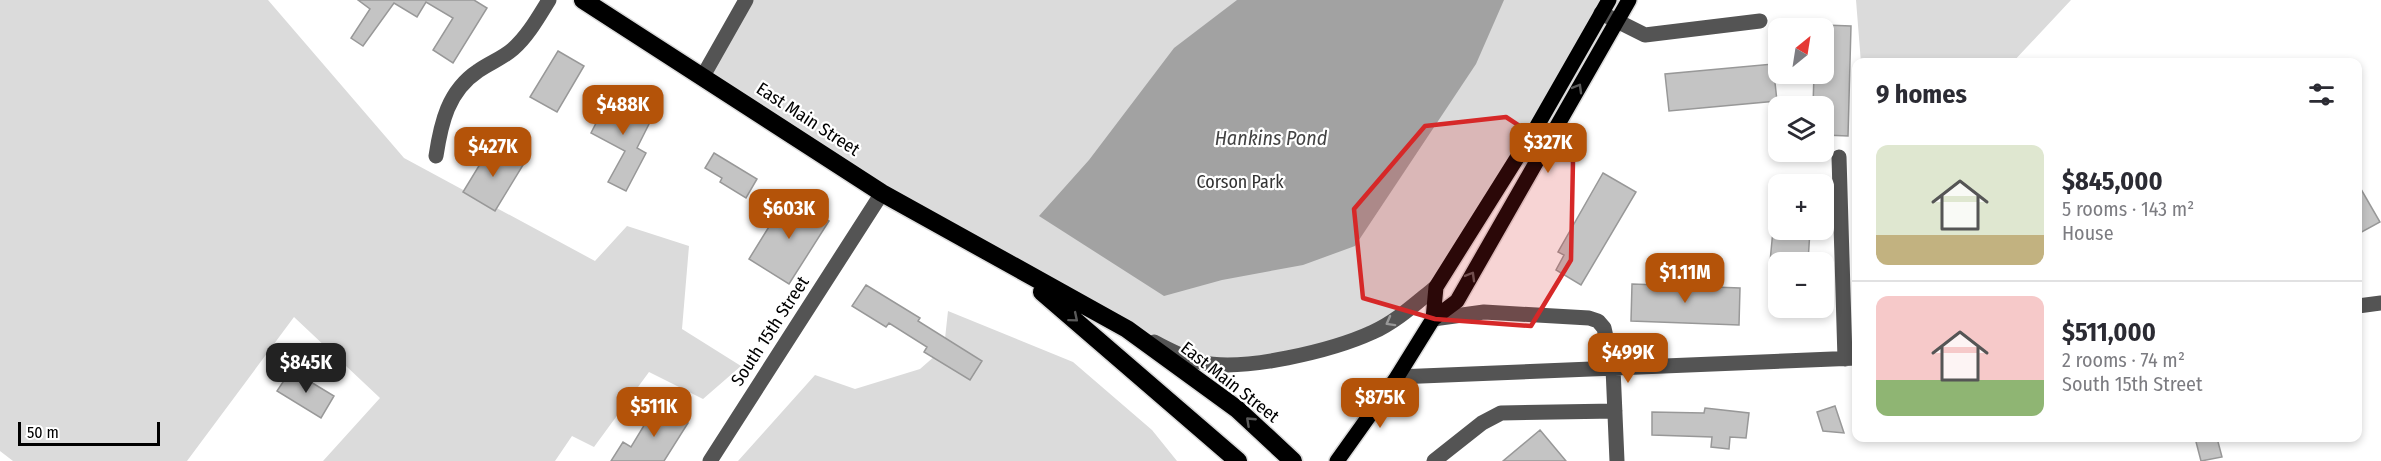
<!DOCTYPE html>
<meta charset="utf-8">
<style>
:root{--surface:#fff;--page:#f7f7f7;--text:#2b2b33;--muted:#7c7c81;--line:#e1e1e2;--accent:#b45309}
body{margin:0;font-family:"Fira Sans Condensed",sans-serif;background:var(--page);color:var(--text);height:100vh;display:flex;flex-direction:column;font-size:22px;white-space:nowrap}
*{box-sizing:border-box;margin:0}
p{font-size:20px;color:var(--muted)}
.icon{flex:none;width:33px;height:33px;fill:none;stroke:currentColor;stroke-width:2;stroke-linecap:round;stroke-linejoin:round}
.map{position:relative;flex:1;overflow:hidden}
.drawer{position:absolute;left:1852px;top:58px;width:510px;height:384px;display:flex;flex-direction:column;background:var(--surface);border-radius:12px;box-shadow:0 3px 9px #0003}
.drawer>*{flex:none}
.needle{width:39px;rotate:30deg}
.buttons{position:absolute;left:1768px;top:18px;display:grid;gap:12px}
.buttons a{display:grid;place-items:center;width:66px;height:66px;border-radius:12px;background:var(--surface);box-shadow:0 3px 9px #0003;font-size:30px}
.scale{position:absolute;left:18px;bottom:15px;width:142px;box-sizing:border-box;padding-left:6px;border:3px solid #000;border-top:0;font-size:16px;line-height:21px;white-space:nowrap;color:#000;-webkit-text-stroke:4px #fff;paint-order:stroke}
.price{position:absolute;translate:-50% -51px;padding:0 14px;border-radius:12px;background:var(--accent);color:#fff;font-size:20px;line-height:39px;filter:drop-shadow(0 2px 3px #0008)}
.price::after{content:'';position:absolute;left:50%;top:36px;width:18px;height:14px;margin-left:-9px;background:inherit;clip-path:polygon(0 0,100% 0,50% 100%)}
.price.selected{background:#222;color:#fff}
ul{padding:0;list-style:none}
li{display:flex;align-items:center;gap:18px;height:150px;padding:0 24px}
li+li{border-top:2px solid var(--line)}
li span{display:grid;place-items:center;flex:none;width:168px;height:120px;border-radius:12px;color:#555}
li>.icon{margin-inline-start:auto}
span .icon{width:72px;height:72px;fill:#fffc;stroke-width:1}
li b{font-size:26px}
h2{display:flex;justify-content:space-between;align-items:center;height:72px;padding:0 24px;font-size:26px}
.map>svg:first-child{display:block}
</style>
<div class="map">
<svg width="2381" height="461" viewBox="0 0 2381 461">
<rect width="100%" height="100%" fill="#fff"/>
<!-- green -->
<path fill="#dbdbdb" d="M0 0H268L404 158 595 261 627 226 689 246 682 329 741 366 703 399 649 372 594 447 572 436 555 461H323L380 398 294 317 187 461H13L0 451Z
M746 0H1609L1436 287 1373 332 1229 365 1127 329 703 76Z
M1856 0H2071L2012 63H1861Z
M948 311 1073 362 1152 430 1177 461H738L815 375 855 389 920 369 944 348Z"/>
<!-- water -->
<path fill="#a2a2a2" d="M1237 0H1504L1476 64 1355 246 1303 265 1222 280 1164 296 1039 216 1089 160 1174 48Z"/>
<!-- building -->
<path fill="#c4c4c4" stroke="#989898" stroke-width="1.5" d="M358 0H474L487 8 453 63 433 50 453 18 426 2 417 17 394 3 363 46 351 38 370 9Z
M1824 25 1851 26 1848 136 1824 135V106H1813L1814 74H1824Z
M558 51 584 66 557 112 530 97Z
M1773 64 1777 101 1669 111 1665 74Z
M612 92 642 108 639 116 650 122 637 148 646 153 626 191 608 182 625 151 591 133Z
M491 146 523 165 495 211 463 192Z
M714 153 757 179 746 198 720 182 722 178 705 168Z
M1603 173 1636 192 1581 285 1556 270 1564 255 1558 252Z
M2358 184 2380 222 2358 234Z
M788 196 829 221 789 284 749 259Z
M1773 230H1810L1808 262H1770Z
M1632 284 1740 288 1739 325 1631 321Z
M866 285 920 318 918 321 982 361 970 380 924 352 927 347 889 323 886 327 852 306Z
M291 370 334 396 321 418 277 391Z
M657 404 688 423 664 461H611L623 442 631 447Z
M1835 406 1844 433 1823 431 1817 412Z
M1705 408 1749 413 1746 438 1730 437 1729 449 1711 447 1712 437 1652 435V412L1704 413Z
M1540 430 1566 461H1503Z
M2195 438H2217L2222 457 2201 461Z"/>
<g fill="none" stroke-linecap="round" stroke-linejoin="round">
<!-- major casing -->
<g stroke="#dbdbdb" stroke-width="18">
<path id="major" d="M1433 319 1436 287 1537 126 1609 0
M1337 461 1397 377 1433 319 1457 301 1629 0"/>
</g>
<!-- highway casing -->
<g stroke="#dbdbdb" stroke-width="21">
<path id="highway" d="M583 0 882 193 1127 329 1237 409 1293 461
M1042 292 1238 461"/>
</g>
<!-- minor -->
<path stroke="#545454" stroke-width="15" d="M1601 13 1645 35 1760 21
M703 76 746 0
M436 156C441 123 448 91 478 71 489 63 503 58 513 49 528 36 539 16 549 0
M1839 157 1845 359
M2358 306 2381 303
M1433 319 1484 312 1589 318 1598 321 1604 328 1613 368 1617 461
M1154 342C1168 349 1184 358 1200 362 1242 373 1334 350 1373 332 1397 321 1416 303 1436 287
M1397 377 1857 358
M710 461 882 193
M1434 461 1482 423 1501 413 1615 411"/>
<!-- major -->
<use href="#major" stroke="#000" stroke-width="15"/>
<!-- highway -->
<use href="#highway" stroke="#000" stroke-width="18"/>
</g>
<!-- one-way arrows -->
<defs><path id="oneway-chevron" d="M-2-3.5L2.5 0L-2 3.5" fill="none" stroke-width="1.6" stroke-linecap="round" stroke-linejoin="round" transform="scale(1.5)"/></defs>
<g stroke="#595959">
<use href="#oneway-chevron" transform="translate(1578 88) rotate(-60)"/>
<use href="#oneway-chevron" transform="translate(1471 276) rotate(-60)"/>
<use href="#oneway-chevron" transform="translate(1074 318) rotate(40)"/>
<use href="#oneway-chevron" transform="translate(1250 421) rotate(-137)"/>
</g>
<use stroke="#989898" href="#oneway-chevron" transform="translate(1390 322) rotate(151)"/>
<!-- marked area -->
<path fill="#d62828" fill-opacity="0.2" stroke="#d62828" stroke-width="4.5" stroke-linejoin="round" d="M1506 117 1573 161 1571 260 1531 326 1435 319 1363 298 1354 209 1425 126Z"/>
<g text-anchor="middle" stroke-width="4.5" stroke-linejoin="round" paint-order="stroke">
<!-- street labels -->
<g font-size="18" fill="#000" stroke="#fff">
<text transform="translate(808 119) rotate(33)" y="6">East Main Street</text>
<text transform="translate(770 331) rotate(-57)" y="6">South 15th Street</text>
<text transform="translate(1230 382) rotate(38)" y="6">East Main Street</text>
</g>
<!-- park labels -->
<g font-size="18" fill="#323232" stroke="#fff">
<text x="1240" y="188">Corson Park</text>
</g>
<!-- water labels -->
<g font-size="20" font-style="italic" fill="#434343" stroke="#fff">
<text x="1271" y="145">Hankins Pond</text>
</g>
</g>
</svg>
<div class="buttons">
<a><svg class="needle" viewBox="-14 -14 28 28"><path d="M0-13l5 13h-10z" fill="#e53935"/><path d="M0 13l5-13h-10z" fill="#7c7c81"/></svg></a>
<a><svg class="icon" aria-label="layers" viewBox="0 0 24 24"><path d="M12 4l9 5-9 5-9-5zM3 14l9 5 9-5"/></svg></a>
<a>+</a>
<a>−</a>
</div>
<div class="scale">50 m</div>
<b class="price" style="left:623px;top:136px">$488K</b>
<b class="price" style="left:1548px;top:174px">$327K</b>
<b class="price" style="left:493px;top:178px">$427K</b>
<b class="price" style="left:789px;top:240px">$603K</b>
<b class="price" style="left:1685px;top:304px">$1.11M</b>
<b class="price" style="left:1628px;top:384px">$499K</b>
<b class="price selected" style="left:306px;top:394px">$845K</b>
<b class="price" style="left:1380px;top:429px">$875K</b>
<b class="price" style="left:654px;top:438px">$511K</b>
<section class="drawer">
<h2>9 homes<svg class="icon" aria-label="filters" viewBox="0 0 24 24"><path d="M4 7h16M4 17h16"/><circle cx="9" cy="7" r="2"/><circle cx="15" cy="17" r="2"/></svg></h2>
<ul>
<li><span style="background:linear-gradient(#dfe7d0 75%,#c2b280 0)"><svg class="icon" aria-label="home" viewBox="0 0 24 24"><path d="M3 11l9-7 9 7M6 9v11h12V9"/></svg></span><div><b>$845,000</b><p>5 rooms · 143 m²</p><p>House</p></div></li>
<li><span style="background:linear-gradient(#f6c9c9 70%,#8fb573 0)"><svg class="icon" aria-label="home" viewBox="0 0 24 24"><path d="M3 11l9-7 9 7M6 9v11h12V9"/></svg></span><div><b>$511,000</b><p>2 rooms · 74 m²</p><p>South 15th Street</p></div></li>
</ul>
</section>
</div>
